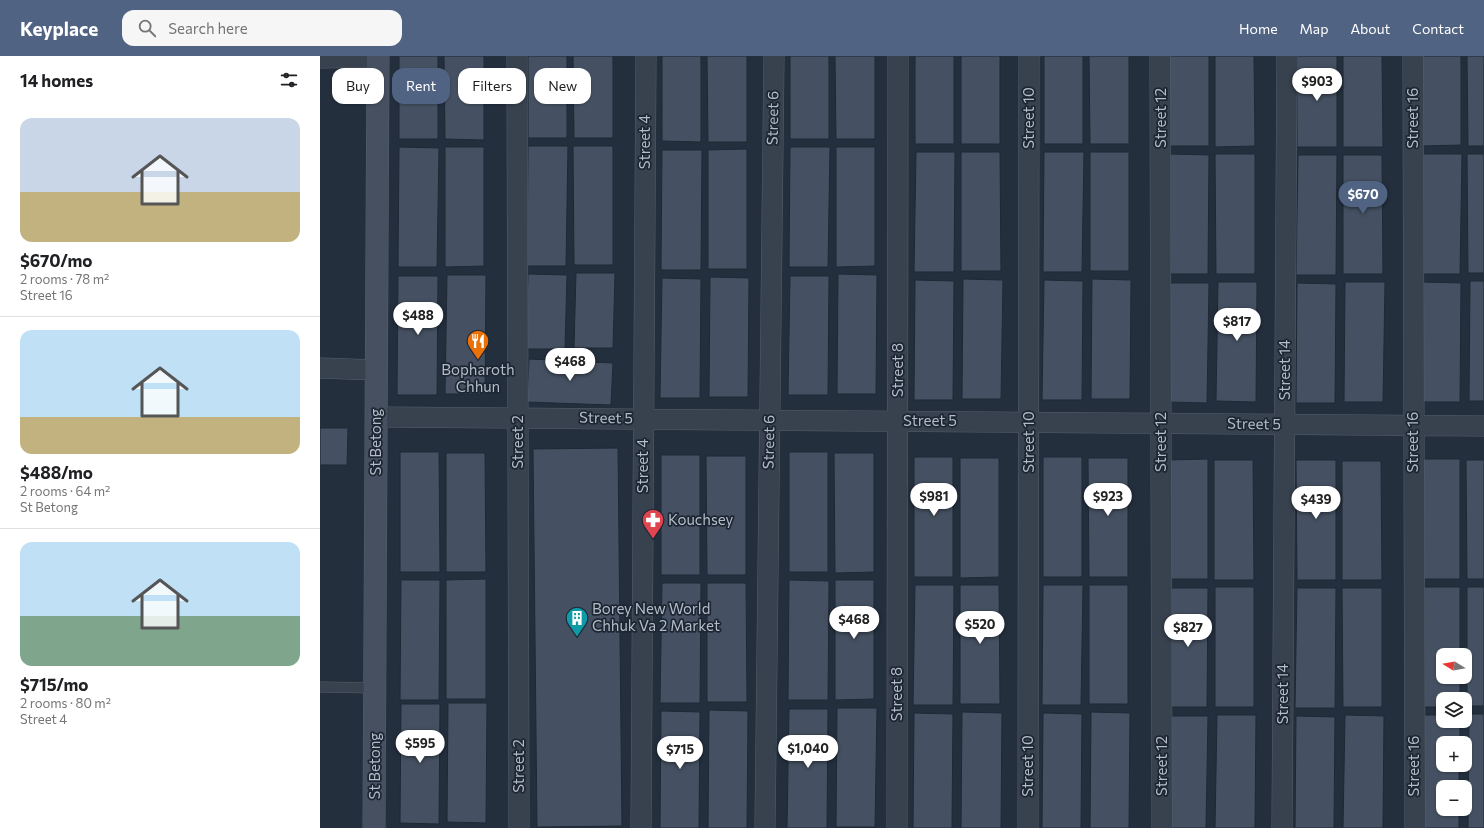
<!DOCTYPE html>
<meta charset="utf-8">
<style>
:root{--surface:#fff;--page:#f6f6f6;--text:#202124;--muted:#757577;--line:#e0e0e0;--accent:#506383}
body{margin:0;font-family:Commissioner,sans-serif;background:var(--page);color:var(--text);height:100vh;display:flex;flex-direction:column;font-size:15px;white-space:nowrap}
*{box-sizing:border-box;margin:0}
p{font-size:13px;color:var(--muted)}
.icon{flex:none;width:22px;height:22px;fill:none;stroke:currentColor;stroke-width:2;stroke-linecap:round;stroke-linejoin:round}
.map{position:relative;flex:1;overflow:hidden}
.sheet{display:flex;flex-direction:column;background:var(--surface);width:320px}
.sheet>*{flex:none}
.banner{position:absolute;left:12px;top:12px;width:380px;height:36px;display:flex;gap:8px}
.needle{width:26px;rotate:281deg}
.fabs{position:absolute;left:1116px;top:592px;display:grid;gap:8px}
.fabs a{display:grid;place-items:center;width:36px;height:36px;border-radius:8px;background:var(--surface);box-shadow:0 1px 3px #0004;font-size:20px}
.price{position:absolute;translate:-50% -34px;padding:0 9px;border-radius:14px;background:#fff;color:#222;font-size:13px;line-height:26px;filter:drop-shadow(0 1px 2px #0008)}
.price::after{content:'';position:absolute;left:50%;top:24px;width:12px;height:9px;margin-left:-6px;background:inherit;clip-path:polygon(0 0,100% 0,50% 100%)}
.price.on{background:var(--accent);color:#fff}
ul{padding:0;list-style:none}
li{display:grid;align-content:center;gap:8px;height:212px;padding:0 20px}
li+li{border-top:1px solid var(--line)}
li span{display:grid;place-items:center;height:124px;border-radius:12px;color:#555}
li>.icon{margin-inline-start:auto}
span .icon{width:72px;height:72px;fill:#fffc;stroke-width:1}
li b{font-size:17px}
h2{display:flex;justify-content:space-between;align-items:center;height:48px;padding:0 20px;font-size:17px}
.chip{padding:0 14px;border-radius:12px;background:var(--surface);box-shadow:0 1px 3px #0004;font-size:14px;line-height:36px}
.chip.on{background:var(--accent);color:#fff}
header{display:flex;align-items:center;gap:24px;box-sizing:border-box;height:56px;padding:0 20px;background:var(--accent);color:#fff}
header strong{font-size:19px}
nav{display:flex;gap:22px;margin-inline-start:auto;font-size:14px}
.search{width:280px;height:36px;background:var(--page);display:flex;align-items:center;gap:10px;box-sizing:border-box;padding:0 14px;border-radius:12px;color:var(--muted);font-size:15px}
main{display:flex;flex:1;min-height:0}
.map>svg:first-child{display:block}
</style>
<header>
<strong>Keyplace</strong>
<div class="search"><svg class="icon" aria-label="search" viewBox="0 0 24 24"><circle cx="10" cy="10" r="6"/><path d="M15 15l6 6"/></svg>Search here</div>
<nav><a>Home</a><a>Map</a><a>About</a><a>Contact</a></nav>
</header>
<main>
<section class="sheet">
<h2>14 homes<svg class="icon" aria-label="filters" viewBox="0 0 24 24"><path d="M4 7h16M4 17h16"/><circle cx="9" cy="7" r="2"/><circle cx="15" cy="17" r="2"/></svg></h2>
<ul>
<li><span style="background:linear-gradient(#c9d6e8 60%,#c2b280 0)"><svg class="icon" aria-label="home" viewBox="0 0 24 24"><path d="M3 11l9-7 9 7M6 9v11h12V9"/></svg></span><div><b>$670/mo</b><p>2 rooms · 78 m²</p><p>Street 16</p></div></li>
<li><span style="background:linear-gradient(#bfe0f5 70%,#c2b280 0)"><svg class="icon" aria-label="home" viewBox="0 0 24 24"><path d="M3 11l9-7 9 7M6 9v11h12V9"/></svg></span><div><b>$488/mo</b><p>2 rooms · 64 m²</p><p>St Betong</p></div></li>
<li><span style="background:linear-gradient(#bfe0f5 60%,#7fa58c 0)"><svg class="icon" aria-label="home" viewBox="0 0 24 24"><path d="M3 11l9-7 9 7M6 9v11h12V9"/></svg></span><div><b>$715/mo</b><p>2 rooms · 80 m²</p><p>Street 4</p></div></li>
</ul>
</section>
<div class="map">
<svg width="1164" height="772" viewBox="0 0 1164 772">
<rect width="100%" height="100%" fill="#242f3e"/>
<!-- building -->
<path fill="#455162" stroke="#1f2835" d="M79 0H118V83H79Z
M124 0H164V84L125 83Z
M208 0H247V82H208Z
M253 0H293V82H254Z
M342 0H381V86L342 85Z
M387 0H427V86H388Z
M470 0H509V83H470Z
M515 0H555V83H516Z
M595 0H634V88H595Z
M641 0H680V88H641Z
M724 0H763V88H724Z
M769 0H809V88H770Z
M849 0H889V90H850Z
M895 0H934L935 90 895 91Z
M977 0H1017V91H977Z
M1023 0H1062L1063 91H1023Z
M1101 0H1141V89L1102 90Z
M1147 0H1164V90H1148Z
M208 90H248L246 210H207Z
M253 90H293V209H254Z
M79 91 119 92 117 211H78Z
M125 91H164V210L125 211Z
M470 91H510L508 211H469Z
M516 91H555V210L516 211Z
M427 93V213H388V94Z
M342 94H382L381 214H341Z
M596 96H635L634 216H594Z
M641 96H680L681 215H641Z
M724 96H764L762 216H723Z
M770 96H809V215H770Z
M850 98 889 99 888 218H849Z
M895 98H935V218H896Z
M1102 98H1142L1140 218H1101Z
M1147 98H1164V217H1148Z
M978 99H1017L1016 219H976Z
M1023 99H1062L1063 218H1023Z
M256 217H295L293 292H254Z
M208 218 247 219 245 293H206Z
M518 218 557 219 556 338H517Z
M127 219H166L165 338H125Z
M78 220H118L117 339H77Z
M470 220H509L508 339H468Z
M390 221 429 222 428 341H389Z
M342 222 381 223 380 342H340Z
M643 223 683 224 681 343H642Z
M772 223 811 224 810 343H771Z
M595 224 634 225 633 344H594Z
M724 224 763 225 762 344H722Z
M1150 225H1164V345H1149Z
M898 226H937L936 346 896 345Z
M1025 226H1065L1063 346H1024Z
M1102 226 1141 227 1140 346H1100Z
M849 227H889L887 347 848 346Z
M977 227 1016 228 1015 347H976Z
M209 303 293 307 291 349 207 346Z
M0 372H28L27 409H0Z
M298 392 302 770 217 771 213 393Z
M80 396H119L120 516H80Z
M469 396H508V516H469Z
M126 397H165L166 516H126Z
M514 397H554V516L515 517Z
M341 399H380V519H341Z
M386 400H426V519H387Z
M594 401H633V521H594Z
M723 401H762V521H723Z
M640 402H679V521L640 522Z
M768 402H808V521H769Z
M888 403V523H848V404Z
M1101 403H1140V523H1101Z
M894 404H933L934 524H894Z
M976 404H1016V524H977Z
M1146 404H1164V523H1147Z
M1022 405H1061L1062 524H1022Z
M166 523V643H126V524Z
M81 524H120L119 644H80Z
M469 524 509 525 508 644H468Z
M515 524H554V643L515 644Z
M342 527H381L380 647H340Z
M387 527H426L427 646H387Z
M595 529H634L633 649H593Z
M640 529H679L680 648H640Z
M723 529H763L761 649H722Z
M769 529H808V648H769Z
M895 531H934V651H895Z
M1101 531H1140V599H1123V621H1140V643H1123V651H1100Z
M1147 531H1164V650H1147Z
M849 532H888L887 651H848Z
M977 532H1016L1015 652H975Z
M1022 532H1062V651H1023Z
M128 647H167L166 767 127 766Z
M81 648H120L119 768 80 767Z
M517 652H557L555 771H516Z
M469 653H508L507 772H467Z
M389 654 428 655 427 772H388Z
M341 655 380 656 379 772H340Z
M642 656 682 657 681 772H641Z
M771 656 810 657 809 772H770Z
M594 657 633 658 632 772H593Z
M723 657 762 658 761 772H722Z
M1149 658H1164V772H1148Z
M897 659H936L935 772H895Z
M1025 659 1064 660 1063 772H1023Z
M1101 659H1123V665H1140V687H1123V709H1139V731H1123V753H1139V772H1099Z
M848 660H888L886 772H847Z
M976 660 1015 661 1014 772H975Z"/>
<g fill="none" stroke-linecap="round" stroke-linejoin="round">
<!-- lane casing -->
<g stroke="#565f6c" stroke-width="11">
<path id="lane" d="M0 631 55 632"/>
</g>
<!-- street casing -->
<g stroke="#565f6c" stroke-width="21">
<path id="street" d="M197 0 199 772
M840 0 842 772
M1093 0 1095 772
M0 2 58 1
M0 312 56 314
M56 361 1164 370
M321 772 326 0
M445 772 454 0
M577 772 578 0
M708 772 709 0
M962 772 967 0"/>
</g>
<!-- secondary casing -->
<g stroke="#565f6c" stroke-width="23">
<path id="secondary" d="M54 772 58 0"/>
</g>
<!-- lane -->
<use href="#lane" stroke="#38414e" stroke-width="10"/>
<!-- street -->
<use href="#street" stroke="#38414e" stroke-width="20"/>
<!-- secondary -->
<use href="#secondary" stroke="#465061" stroke-width="22"/>
</g>
<!-- icons -->
<defs>
<g id="restaurant-pin" transform="scale(1.15)"><path d="M0 17L-7.5 6A9.5 9.5 0 1 1 7.5 6Z" fill="#e8710a" stroke="#1d2633"/><path d="M-5-6h1v4h1v-4h1v4h1v-4h1v5L-1.5 .5V6h-2V.5L-5-1ZM5-6V6H3V1.5H1.5Q1.5-4 5-6Z" fill="#fff"/></g>
<g id="pharmacy-pin" transform="scale(1.15)"><path d="M0 17L-7.5 6A9.5 9.5 0 1 1 7.5 6Z" fill="#e0444e" stroke="#1d2633"/><path d="M-2-6h4v4h4v4h-4v4h-4v-4h-4v-4h4Z" fill="#fff"/></g>
<g id="building-pin" transform="scale(1.15)"><path d="M0 17L-7.5 6A9.5 9.5 0 1 1 7.5 6Z" fill="#0f9aa8" stroke="#1d2633"/><path d="M-4-6H4V6H1V3H-1V6H-4ZM-2.5-4.3h1.7v1.8h-1.7ZM.8-4.3h1.7v1.8H.8ZM-2.5-1h1.7V.8h-1.7ZM.8-1h1.7V.8H.8Z" fill="#fff"/></g>
</defs>
<g fill-rule="evenodd">
<use href="#restaurant-pin" x="158" y="285"/>
<use href="#pharmacy-pin" x="333" y="464"/>
<use href="#building-pin" x="257" y="562"/>
</g>
<g text-anchor="middle" stroke-width="3.5" stroke-linejoin="round" paint-order="stroke">
<!-- street labels -->
<g font-size="15" fill="#b4bcc9" stroke="#1d2633">
<text transform="translate(453 62) rotate(-89)" y="5">Street 6</text>
<text transform="translate(709 62) rotate(-90)" y="5">Street 10</text>
<text transform="translate(841 62) rotate(-90)" y="5">Street 12</text>
<text transform="translate(1093 62) rotate(-90)" y="5">Street 16</text>
<text transform="translate(325 86) rotate(-90)" y="5">Street 4</text>
<text transform="translate(578 314) rotate(-90)" y="5">Street 8</text>
<text transform="translate(965 314) rotate(-90)" y="5">Street 14</text>
<text transform="translate(286 362) rotate(1)" y="5">Street 5</text>
<text x="610" y="370">Street 5</text>
<text transform="translate(934 368) rotate(1)" y="5">Street 5</text>
<text transform="translate(56 386) rotate(-90)" y="5">St Betong</text>
<text transform="translate(198 386) rotate(-90)" y="5">Street 2</text>
<text transform="translate(449 386) rotate(-89)" y="5">Street 6</text>
<text transform="translate(709 386) rotate(-90)" y="5">Street 10</text>
<text transform="translate(841 386) rotate(-90)" y="5">Street 12</text>
<text transform="translate(1093 386) rotate(-90)" y="5">Street 16</text>
<text transform="translate(323 410) rotate(-90)" y="5">Street 4</text>
<text transform="translate(577 638) rotate(-90)" y="5">Street 8</text>
<text transform="translate(963 638) rotate(-90)" y="5">Street 14</text>
<text transform="translate(55 710) rotate(-90)" y="5">St Betong</text>
<text transform="translate(199 710) rotate(-90)" y="5">Street 2</text>
<text transform="translate(708 710) rotate(-90)" y="5">Street 10</text>
<text transform="translate(842 710) rotate(-90)" y="5">Street 12</text>
<text transform="translate(1094 710) rotate(-90)" y="5">Street 16</text>
</g>
<!-- poi labels -->
<g font-size="15" fill="#b4bcc9" stroke="#1d2633" text-anchor="start">
<text x="158" y="319" text-anchor="middle">Bopharoth<tspan x="158" dy="17">Chhun</tspan></text>
<text x="348" y="469">Kouchsey</text>
<text x="272" y="558">Borey New World<tspan x="272" dy="17">Chhuk Va 2 Market</tspan></text>
</g>
</g>
</svg>
<div class="fabs">
<a><svg class="needle" viewBox="-14 -14 28 28"><path d="M0-13l5 13h-10z" fill="#e53935"/><path d="M0 13l5-13h-10z" fill="#757577"/></svg></a>
<a><svg class="icon" aria-label="layers" viewBox="0 0 24 24"><path d="M12 4l9 5-9 5-9-5zM3 14l9 5 9-5"/></svg></a>
<a>+</a>
<a>−</a>
</div>
<b class="price" style="left:997px;top:46px">$903</b>
<b class="price on" style="left:1043px;top:159px">$670</b>
<b class="price" style="left:98px;top:280px">$488</b>
<b class="price" style="left:917px;top:286px">$817</b>
<b class="price" style="left:250px;top:326px">$468</b>
<b class="price" style="left:614px;top:461px">$981</b>
<b class="price" style="left:788px;top:461px">$923</b>
<b class="price" style="left:996px;top:464px">$439</b>
<b class="price" style="left:534px;top:584px">$468</b>
<b class="price" style="left:660px;top:589px">$520</b>
<b class="price" style="left:868px;top:592px">$827</b>
<b class="price" style="left:100px;top:708px">$595</b>
<b class="price" style="left:488px;top:713px">$1,040</b>
<b class="price" style="left:360px;top:714px">$715</b>
<div class="banner">
<a class="chip">Buy</a>
<a class="chip on">Rent</a>
<a class="chip">Filters</a>
<a class="chip">New</a>
</div>
</div>
</main>
